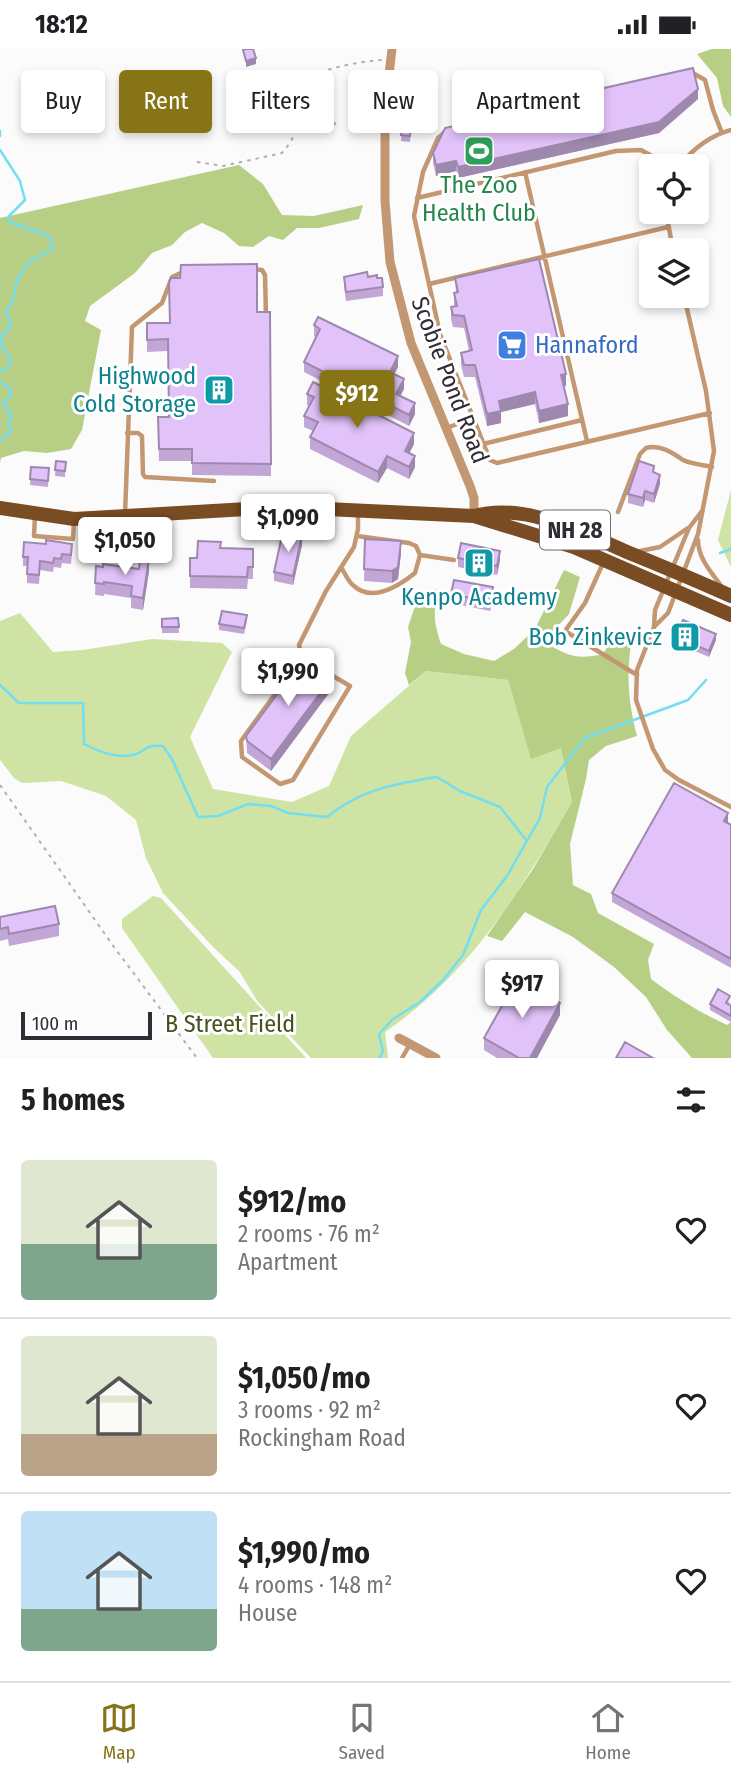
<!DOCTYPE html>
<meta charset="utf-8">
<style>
:root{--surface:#fff;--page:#f2f2f2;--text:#202124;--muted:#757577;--line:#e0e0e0;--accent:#867417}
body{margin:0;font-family:"Fira Sans Condensed",sans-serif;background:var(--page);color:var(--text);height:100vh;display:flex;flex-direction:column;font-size:26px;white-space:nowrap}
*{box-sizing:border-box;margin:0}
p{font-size:23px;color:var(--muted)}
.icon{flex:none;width:38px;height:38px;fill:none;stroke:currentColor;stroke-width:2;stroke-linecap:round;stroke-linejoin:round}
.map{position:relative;height:1009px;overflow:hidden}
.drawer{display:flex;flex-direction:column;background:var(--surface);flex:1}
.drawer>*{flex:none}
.hud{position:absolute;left:21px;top:21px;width:690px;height:63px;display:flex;gap:14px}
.fabs{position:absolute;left:639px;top:105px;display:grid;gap:14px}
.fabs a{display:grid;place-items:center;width:70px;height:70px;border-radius:7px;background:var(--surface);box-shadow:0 4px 10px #0003;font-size:35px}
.scale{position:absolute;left:21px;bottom:18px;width:131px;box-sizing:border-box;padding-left:7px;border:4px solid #312b36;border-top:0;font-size:19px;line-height:24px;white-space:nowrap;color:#312b36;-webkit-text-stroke:5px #fff;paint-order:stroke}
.price{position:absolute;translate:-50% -60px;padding:0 16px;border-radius:7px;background:#fff;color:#222;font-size:23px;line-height:46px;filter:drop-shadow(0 2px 4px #0008)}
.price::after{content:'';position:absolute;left:50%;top:42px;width:21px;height:16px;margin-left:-10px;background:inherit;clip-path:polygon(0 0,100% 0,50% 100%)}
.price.on{background:var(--accent);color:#fff}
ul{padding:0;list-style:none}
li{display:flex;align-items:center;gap:21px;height:175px;padding:0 21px}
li+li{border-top:2px solid var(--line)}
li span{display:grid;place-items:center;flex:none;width:196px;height:140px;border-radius:7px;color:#555}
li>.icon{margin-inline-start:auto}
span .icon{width:84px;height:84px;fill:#fffc;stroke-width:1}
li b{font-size:30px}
h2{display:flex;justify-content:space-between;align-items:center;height:84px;padding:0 21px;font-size:30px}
.chip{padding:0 24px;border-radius:7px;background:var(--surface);box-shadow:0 4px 10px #0003;font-size:24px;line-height:63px}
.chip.on{background:var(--accent);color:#fff}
.status{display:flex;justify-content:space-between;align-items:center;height:49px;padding:0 35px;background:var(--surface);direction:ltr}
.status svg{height:19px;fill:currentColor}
.tab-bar{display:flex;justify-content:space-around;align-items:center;height:98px;border-top:2px solid var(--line);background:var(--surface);font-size:19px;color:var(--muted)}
.tab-bar a{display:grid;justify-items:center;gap:4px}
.tab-bar .on{color:var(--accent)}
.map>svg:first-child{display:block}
</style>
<div class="status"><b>18:12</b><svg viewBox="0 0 49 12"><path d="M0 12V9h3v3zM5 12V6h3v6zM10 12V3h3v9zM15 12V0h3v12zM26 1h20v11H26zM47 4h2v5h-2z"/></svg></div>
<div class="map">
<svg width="731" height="1009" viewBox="0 0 731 1009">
<rect width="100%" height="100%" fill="#fbfbfb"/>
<!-- green -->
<path fill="#cee3a4" d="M731 441V518L718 491Z
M20 564 53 603 83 601 152 590 222 594 232 603 190 688 213 740 292 753 329 737 351 687 426 622 508 631 531 709 561 698 572 753C521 841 471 924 385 983L388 1009H311L258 953 239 922 215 900 163 844 146 809 136 771 106 747 61 732 22 734 14 729 0 711V572Z
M153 847 161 849 306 1009H213L122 879V870Z"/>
<!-- forest -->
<path fill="#b7cf84" d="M712 0H731V68L723 57 717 29 697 5Z
M239 116 263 135 282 166 314 167 363 156 359 170 319 179H297L283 191 269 187 253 198 239 197 224 184 202 174 185 183 172 196 152 204 135 224 90 257 85 272 101 281 82 381 71 400 47 404 24 402 1 409 0 414V169Z
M564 521 580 528 569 565 544 592C566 607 577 611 603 605L616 584 632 589C626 624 628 653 637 687L606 697 589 711 586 730 570 795 573 836 591 845 598 864 654 895 648 911 651 930C675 948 699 963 727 976L731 973V1009H692L667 981 646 948 614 918 573 888 525 863 502 892 487 887 533 820 572 753 561 699 531 710 508 631 426 622 409 636 405 624 411 593 408 578 414 560 430 540 440 541C432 563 434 573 441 595L464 605 494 612 514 600 535 580Z"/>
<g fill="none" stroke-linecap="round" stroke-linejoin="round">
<!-- stream -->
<path stroke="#73def0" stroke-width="2.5" d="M0 82V87
M0 101 20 132 25 151 9 167V173L47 186 51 191 53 200 31 211 17 230 14 249 6 263 11 277 2 286 1 296 10 309 9 318 0 323
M0 333 11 341 10 348 3 354 12 367 8 374 11 382 0 392
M720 504 731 500
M0 636 19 654H83L84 695C98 702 116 710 133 706 147 703 143 695 163 697L172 710 198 768 218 767 248 755 271 757 288 764 327 768C361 740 395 735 437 728L460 742 500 758 527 792
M379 1009 383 1003 379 985 393 970 420 953 443 931 463 906 481 861 507 827 540 769 547 738 585 689 688 651 706 631"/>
<!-- path -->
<path stroke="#b1afb3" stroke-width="2" stroke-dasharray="3.5 5" stroke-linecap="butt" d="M323 23 336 80
M197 113 223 117 282 104C305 76 292 79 291 49 290 23 362 12 382 11
M0 736 114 898 197 1009"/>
<!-- service -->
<path stroke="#c39772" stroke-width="4.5" d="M691 23 705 31 713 61 722 84
M447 81 438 89 423 123 414 167 440 285 490 411 497 414 710 364
M679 117C693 100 709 87 731 81
M525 123 587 392
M417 149 616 102 641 101 670 117
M666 163 673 201
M252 220 262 221 265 226 266 268
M429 235 668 178
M447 379 472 369
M127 384H138L142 387 143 425 145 428 214 432
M483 395 582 371
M702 462 689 479 655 561 654 578 637 621 636 651 653 700 665 721 679 731 731 758
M618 463 640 405 646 399C660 395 673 404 683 411 691 415 704 416 712 418
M35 466 34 487 73 490 74 471
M125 466 132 278 162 254 172 228 183 223
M698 491C698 509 711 523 722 538
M640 502 660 498 688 479
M420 506 454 511
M604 512 585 554 565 582 637 626
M341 518C345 524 348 533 354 537 373 554 400 536 415 524L420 506 416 497 409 494 357 487
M654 578 668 564 698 485 714 402 706 342 684 247
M316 617 350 637 293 731 280 735 242 708 241 692 302 608 299 596 326 542 354 498 358 480V465
M402 1009 410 995"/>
<!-- minor -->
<path stroke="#c39772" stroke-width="9" d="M392 0 385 60V152L390 213 411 294 470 437 474 449V467
M399 989 436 1009"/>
<!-- primary -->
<path stroke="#794c23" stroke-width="14" d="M0 459 74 470 284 458 474 467C525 453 581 483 627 503 662 517 697 532 731 547
M474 467 574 498 731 566"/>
</g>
<!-- wall -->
<path fill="#c2a7d6" d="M698 50 659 84 458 129 456 122 436 127 433 114V104L453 77V73Z
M402 75H411L410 93 401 92Z
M344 228H368L377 229 383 238V247L346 252 344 237Z
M455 229 566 337H564L568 367 539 374 535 355 501 363V374L487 377 475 328H464L461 316V304L469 302 464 279 453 278 451 270V258L454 257V244H456Z
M257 263H270L271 427 192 426V412H159L158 368H168V302L147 303V274H170Z
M314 276 398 318 394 325 404 340 400 347 415 365 409 377 304 323V313L316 288 314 287Z
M307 345 414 395 409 404 415 418 409 430 387 419 378 434 310 400V388L313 382 304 378V367L309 357 307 356Z
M56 412 66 413 65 428 55 427Z
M31 418 49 419 48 438 30 436Z
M654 424 660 435 654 454 645 451 643 458 628 454V445Z
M365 490 401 504 398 530 392 534 364 532Z
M302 496 293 536 274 532V523Z
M220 499 253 500V530H248L247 540 190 539V509H197Z
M72 504 71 515 62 514 61 519 54 518 53 523 40 521 39 535 27 534V517H23V508Z
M458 509 500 511 497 526 458 518Z
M96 517 149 522 143 561 131 559V549L104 545V547L95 546Z
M451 545 493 547 490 562 451 554Z
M178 569 179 584H162V570Z
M247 572 244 585 219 581V575Z
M676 588 716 591 709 608 676 594Z
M332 640 271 722 247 704 246 687Z
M728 773V774L731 776V919L612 853V844Z
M0 868 59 875V887L9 897 8 890 0 892Z
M730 953 729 956 731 957V973L710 961V955Z
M560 966 537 1009H497L484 1001V989Z"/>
<!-- shaded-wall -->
<path fill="#9e88ae" d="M256 9V15L246 18V12Z
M698 40V50L659 84 458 129V118Z
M456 112V122L436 127V116Z
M398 307V318L390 334V323Z
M566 325V337L561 338V326Z
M404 330V340L396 355V345Z
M535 343V355L501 363V374L487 377V365L499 352Z
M415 354V365L409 377V366Z
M568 355V367L539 374V362Z
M414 384V395L405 413V402Z
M387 407V419L378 434V423Z
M415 407V418L409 430V418Z
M660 426V435L654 454V445Z
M645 442V451L643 458V449Z
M302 486V496L293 536V527Z
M401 492V504L398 530 392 534V522Z
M500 502V511L497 526V517Z
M149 510V522L143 561V549Z
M493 538V547L490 562V553Z
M716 585V591L709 608V602Z
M332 628V640L271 722V710Z
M728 764V773L724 781V772Z
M560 954V966L537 1009H530Z"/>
<!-- building -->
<path fill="#e1c2f9" stroke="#9e88ae" stroke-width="2" d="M246 0H253L256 9 246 12 243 1Z
M693 19 698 40 659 73 458 118 456 112 436 116 433 104 445 79 454 77 453 73Z
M402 75H411L410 87 401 86Z
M539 210 566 325 561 326 568 355 539 362 535 343 499 352 501 362 487 365 475 316H464L461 304 472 301 464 267 453 266 451 258 457 257 454 244 458 243 455 229Z
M257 215V263H270L271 415 192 414V400H159L158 368H169L168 290 147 291V274H170L169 234 171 229H180L181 216Z
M367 223 368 228 377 226V229H382L383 238 346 243 344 228Z
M318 268 398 307 390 323 404 330 396 345 415 354 409 366 304 313 320 280 314 276Z
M313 333 414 384 405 402 415 407 409 418 387 407 378 423 310 388 318 373 304 367 314 348 307 345Z
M56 412 66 413 65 422 55 421Z
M639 412 654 417 653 423 660 426 654 445 645 442 643 449 628 445Z
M31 418 49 419 48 432 30 430Z
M283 482 302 486 293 527 274 523Z
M365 490 401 492 398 518 392 522 364 520Z
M46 491 72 495 71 506 62 505 61 510 54 509 53 514 40 512 39 526 27 525 28 508H23L24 493 46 495Z
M198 492 221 493 220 499 253 500V518H248L247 528 190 527V509H197Z
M461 494 500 502 497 517 458 509Z
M140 509 149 510 143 549 131 547 132 537 104 533V535L95 534 96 517 103 518V515L139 520Z
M454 531 493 538 490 553 451 545Z
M222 562 247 566 244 579 219 575Z
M178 569 179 578H162V570Z
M683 571 716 585 709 602 676 588Z
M305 608 332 628 271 710 247 692 246 687Z
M674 734 728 764 724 772 731 776V910L612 844Z
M55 857 59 875 9 885 8 878 0 880V868Z
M517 930 560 954 530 1009H519L484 989Z
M718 940 730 947 726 954 731 957V967L710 955Z
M625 993 653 1009H616Z"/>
<!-- icons -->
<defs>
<g id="stadium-square" transform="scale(1.575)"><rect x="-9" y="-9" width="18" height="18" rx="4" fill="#2e9e5b" stroke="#fff"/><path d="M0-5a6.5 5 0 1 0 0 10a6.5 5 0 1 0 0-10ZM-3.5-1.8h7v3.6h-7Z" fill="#fff"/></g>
<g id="supermarket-square" transform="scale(1.575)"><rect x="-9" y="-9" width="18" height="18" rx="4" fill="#3f7fe0" stroke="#fff"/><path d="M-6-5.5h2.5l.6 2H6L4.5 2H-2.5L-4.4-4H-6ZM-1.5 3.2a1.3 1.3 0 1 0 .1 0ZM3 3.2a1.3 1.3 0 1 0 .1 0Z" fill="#fff"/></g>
<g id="building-square" transform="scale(1.575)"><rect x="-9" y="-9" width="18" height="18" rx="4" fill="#0f9aa8" stroke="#fff"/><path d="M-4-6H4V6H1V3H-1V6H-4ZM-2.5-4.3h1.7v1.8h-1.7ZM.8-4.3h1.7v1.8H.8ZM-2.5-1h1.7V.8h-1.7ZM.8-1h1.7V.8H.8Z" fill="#fff"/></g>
</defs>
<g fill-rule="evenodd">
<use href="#stadium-square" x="479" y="102"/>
<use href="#supermarket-square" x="512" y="296"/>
<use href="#building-square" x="219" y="341"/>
<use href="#building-square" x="479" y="514"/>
<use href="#building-square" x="685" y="588"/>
</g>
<g text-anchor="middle" stroke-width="6" stroke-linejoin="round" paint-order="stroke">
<!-- shield labels -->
<rect fill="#fff" stroke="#6f6b72" stroke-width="2" x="540" y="461.5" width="70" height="39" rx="5"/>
<g font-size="23" font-weight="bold" fill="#312b36">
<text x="575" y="489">NH 28</text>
</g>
<!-- leisure labels -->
<g font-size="24" fill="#27864d" stroke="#fff">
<text x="479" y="144">The Zoo<tspan x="479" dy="28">Health Club</tspan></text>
</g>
<!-- shop labels -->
<g font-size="24" fill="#366cbe" stroke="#fff" text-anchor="start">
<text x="535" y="304">Hannaford</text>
</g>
<!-- culture labels -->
<g font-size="24" fill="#0d838f" stroke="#fff" text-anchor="end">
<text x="196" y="335">Highwood<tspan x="196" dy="28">Cold Storage</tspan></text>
<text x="479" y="556" text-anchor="middle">Kenpo Academy</text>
<text x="662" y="596">Bob Zinkevicz</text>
</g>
<!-- street labels -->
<g font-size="24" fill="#312b36" stroke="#fff">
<text transform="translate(450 331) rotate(69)" y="8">Scobie Pond Road</text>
</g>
<!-- park labels -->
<g font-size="24" fill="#44531e" stroke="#fff">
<text x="230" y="983">B Street Field</text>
</g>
</g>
</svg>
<div class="fabs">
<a><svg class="icon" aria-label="locate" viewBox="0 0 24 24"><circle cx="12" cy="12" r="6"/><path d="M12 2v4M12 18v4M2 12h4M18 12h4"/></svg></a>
<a><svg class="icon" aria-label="layers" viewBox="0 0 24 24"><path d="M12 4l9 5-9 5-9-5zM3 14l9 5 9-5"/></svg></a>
</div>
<div class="scale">100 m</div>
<b class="price on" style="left:357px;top:381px">$912</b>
<b class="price" style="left:288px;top:505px">$1,090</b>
<b class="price" style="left:125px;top:528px">$1,050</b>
<b class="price" style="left:288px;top:659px">$1,990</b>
<b class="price" style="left:522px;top:971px">$917</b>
<div class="hud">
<a class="chip">Buy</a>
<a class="chip on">Rent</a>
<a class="chip">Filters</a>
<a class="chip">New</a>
<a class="chip">Apartment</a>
</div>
</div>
<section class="drawer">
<h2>5 homes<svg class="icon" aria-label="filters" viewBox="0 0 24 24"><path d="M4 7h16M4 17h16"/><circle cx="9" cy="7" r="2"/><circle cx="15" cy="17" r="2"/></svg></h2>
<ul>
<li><span style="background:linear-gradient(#dfe7d0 60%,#7fa58c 0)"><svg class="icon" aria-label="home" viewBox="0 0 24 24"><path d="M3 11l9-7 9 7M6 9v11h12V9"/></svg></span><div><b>$912/mo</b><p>2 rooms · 76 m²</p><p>Apartment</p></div><svg class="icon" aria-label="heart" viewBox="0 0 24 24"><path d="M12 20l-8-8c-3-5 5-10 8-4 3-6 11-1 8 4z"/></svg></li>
<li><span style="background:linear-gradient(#dfe7d0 70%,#b9a48a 0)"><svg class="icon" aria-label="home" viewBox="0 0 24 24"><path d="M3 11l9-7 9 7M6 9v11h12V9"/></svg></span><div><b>$1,050/mo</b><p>3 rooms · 92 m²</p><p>Rockingham Road</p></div><svg class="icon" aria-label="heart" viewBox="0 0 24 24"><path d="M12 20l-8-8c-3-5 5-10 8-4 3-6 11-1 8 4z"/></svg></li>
<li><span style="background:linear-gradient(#bfe0f5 70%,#7fa58c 0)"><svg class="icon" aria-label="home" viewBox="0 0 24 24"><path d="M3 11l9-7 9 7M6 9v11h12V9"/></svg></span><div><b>$1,990/mo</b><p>4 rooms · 148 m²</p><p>House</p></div><svg class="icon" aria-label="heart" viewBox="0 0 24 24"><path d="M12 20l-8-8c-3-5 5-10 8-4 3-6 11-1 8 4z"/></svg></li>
</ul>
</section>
<nav class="tab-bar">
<a class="on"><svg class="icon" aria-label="map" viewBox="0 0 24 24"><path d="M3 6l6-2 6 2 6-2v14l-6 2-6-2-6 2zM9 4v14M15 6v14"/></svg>Map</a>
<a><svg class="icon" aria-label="saved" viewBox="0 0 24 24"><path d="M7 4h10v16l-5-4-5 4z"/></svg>Saved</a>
<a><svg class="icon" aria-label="home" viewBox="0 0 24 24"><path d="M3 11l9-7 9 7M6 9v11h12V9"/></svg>Home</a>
</nav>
